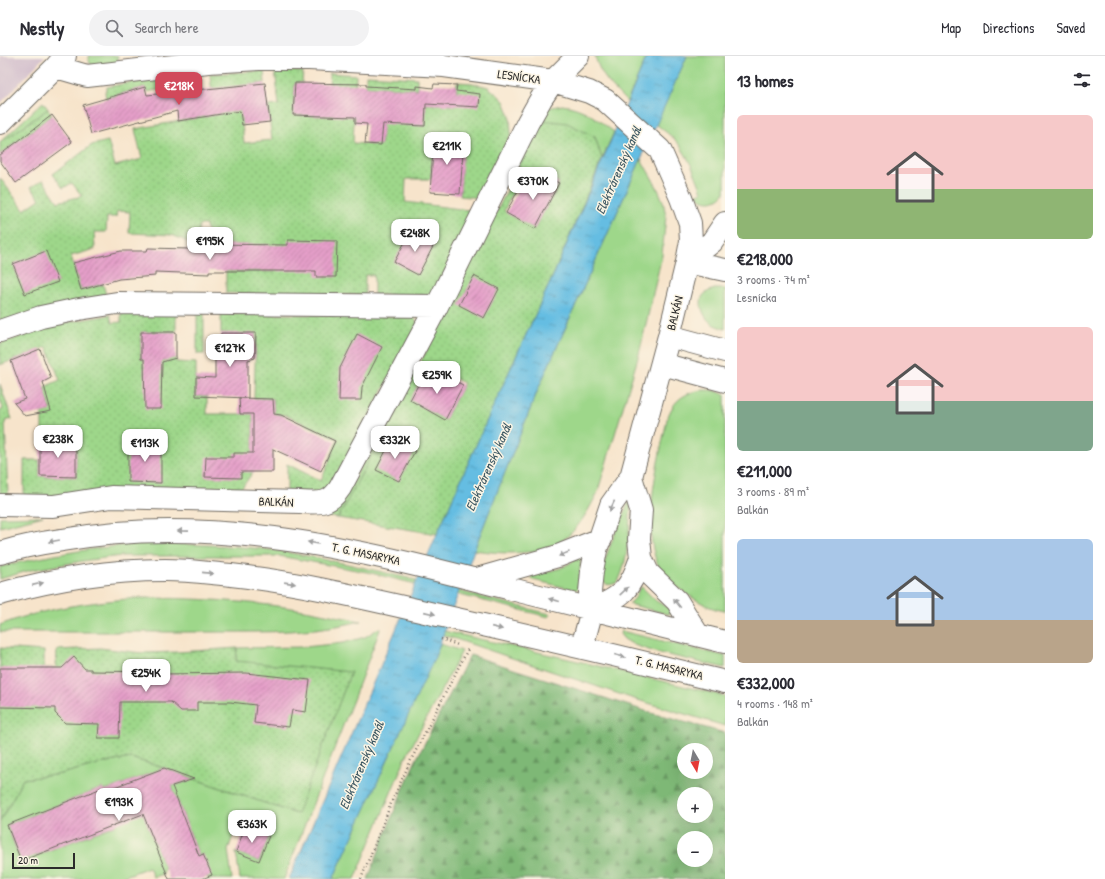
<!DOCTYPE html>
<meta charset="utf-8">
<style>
:root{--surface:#fff;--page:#f2f2f3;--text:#2b2b33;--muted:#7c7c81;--line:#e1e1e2;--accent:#d1495b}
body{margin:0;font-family:"Patrick Hand",sans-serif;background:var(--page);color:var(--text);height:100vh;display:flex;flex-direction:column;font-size:15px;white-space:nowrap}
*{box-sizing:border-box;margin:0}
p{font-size:13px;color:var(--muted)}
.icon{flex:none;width:22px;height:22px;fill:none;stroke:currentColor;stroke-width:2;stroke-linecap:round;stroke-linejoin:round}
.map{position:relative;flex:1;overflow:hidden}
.drawer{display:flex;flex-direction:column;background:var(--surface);width:380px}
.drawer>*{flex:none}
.needle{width:26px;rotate:170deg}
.buttons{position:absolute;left:677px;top:687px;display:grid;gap:8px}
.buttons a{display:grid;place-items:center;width:36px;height:36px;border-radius:50%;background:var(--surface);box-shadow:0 4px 16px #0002;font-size:20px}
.scale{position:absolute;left:12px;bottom:10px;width:63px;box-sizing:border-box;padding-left:4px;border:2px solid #2b2b2b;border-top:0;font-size:11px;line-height:14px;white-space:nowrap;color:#2b2b2b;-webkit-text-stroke:3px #fcf5e5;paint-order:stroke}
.price{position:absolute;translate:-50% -34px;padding:0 9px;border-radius:8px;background:#fff;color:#222;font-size:13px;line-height:26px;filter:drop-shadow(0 1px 2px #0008)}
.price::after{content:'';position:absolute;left:50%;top:24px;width:12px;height:9px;margin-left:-6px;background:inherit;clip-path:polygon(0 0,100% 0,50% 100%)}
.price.active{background:var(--accent);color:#fff}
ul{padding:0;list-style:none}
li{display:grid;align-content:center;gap:8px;height:212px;padding:0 12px}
li span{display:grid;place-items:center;height:124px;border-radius:6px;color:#555}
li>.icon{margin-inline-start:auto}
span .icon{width:72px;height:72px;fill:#fffc;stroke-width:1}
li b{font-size:17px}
h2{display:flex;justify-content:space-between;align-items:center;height:48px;padding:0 12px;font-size:17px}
header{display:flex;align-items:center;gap:24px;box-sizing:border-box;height:56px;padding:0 20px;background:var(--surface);border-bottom:1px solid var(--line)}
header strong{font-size:19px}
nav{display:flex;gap:22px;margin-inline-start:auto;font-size:14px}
.search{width:280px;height:36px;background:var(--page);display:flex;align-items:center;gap:10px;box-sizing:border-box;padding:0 14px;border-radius:22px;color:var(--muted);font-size:15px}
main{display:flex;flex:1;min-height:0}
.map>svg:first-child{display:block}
</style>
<header>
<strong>Nestly</strong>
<div class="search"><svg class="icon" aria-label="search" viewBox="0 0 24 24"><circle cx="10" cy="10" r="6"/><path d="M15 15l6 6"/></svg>Search here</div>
<nav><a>Map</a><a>Directions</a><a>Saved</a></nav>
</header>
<main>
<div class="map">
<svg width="725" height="823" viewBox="0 0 725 823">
<defs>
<pattern id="forest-firs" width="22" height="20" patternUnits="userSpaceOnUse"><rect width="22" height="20" fill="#7eb876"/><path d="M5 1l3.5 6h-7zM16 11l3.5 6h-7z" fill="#679661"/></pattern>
<pattern id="garden-dots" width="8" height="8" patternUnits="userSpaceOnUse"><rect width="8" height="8" fill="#9ed78a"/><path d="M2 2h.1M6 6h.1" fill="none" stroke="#88b977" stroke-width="1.8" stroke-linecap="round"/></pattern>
<pattern id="water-ripples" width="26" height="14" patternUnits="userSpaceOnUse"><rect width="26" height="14" fill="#65bde2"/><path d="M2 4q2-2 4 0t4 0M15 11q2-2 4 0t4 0" fill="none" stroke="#539ab7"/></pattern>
<pattern id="building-hatch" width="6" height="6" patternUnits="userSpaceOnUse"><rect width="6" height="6" fill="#e59fc9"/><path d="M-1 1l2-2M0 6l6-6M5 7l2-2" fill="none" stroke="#ba82a3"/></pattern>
</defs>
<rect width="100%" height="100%" fill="#fcf5e5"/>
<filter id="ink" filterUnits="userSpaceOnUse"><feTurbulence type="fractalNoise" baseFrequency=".025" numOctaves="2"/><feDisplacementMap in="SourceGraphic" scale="8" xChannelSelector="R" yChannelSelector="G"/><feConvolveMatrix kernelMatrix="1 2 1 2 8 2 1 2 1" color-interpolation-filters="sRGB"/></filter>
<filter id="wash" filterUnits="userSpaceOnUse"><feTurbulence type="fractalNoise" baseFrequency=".012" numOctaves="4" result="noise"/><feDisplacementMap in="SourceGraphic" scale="16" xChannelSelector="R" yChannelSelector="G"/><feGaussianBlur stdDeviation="0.9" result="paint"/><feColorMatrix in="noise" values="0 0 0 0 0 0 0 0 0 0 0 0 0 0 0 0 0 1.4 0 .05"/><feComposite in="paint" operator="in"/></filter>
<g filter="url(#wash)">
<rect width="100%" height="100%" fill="#f7e4cb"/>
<!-- railway -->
<path fill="#d1bdcc" d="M0 0H45L0 48Z"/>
<!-- grass -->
<path fill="#9ed78a" stroke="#64815a" d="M88 0H118L117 7 91 9 89 5Z
M595 0H647L627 46C613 32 600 20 595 0Z
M687 0H725V136C718 147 705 148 696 139L702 136C696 119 689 102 678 87 672 80 663 74 656 68Z
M43 46 48 53 0 87V86Z
M562 49C584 51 598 64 614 76L602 103 595 81 542 64 519 111 516 105 548 52Z
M641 103 657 131 663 145 666 160 662 199 639 298 597 438C589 453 580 470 567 481 544 501 501 498 474 494L539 331Z
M715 233H725V273C720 271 714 270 710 266 703 260 696 243 706 237 708 235 712 234 715 233Z
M413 312 417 314 338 462 310 458C322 457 331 457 341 448Z
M703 334H712L725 338V555C720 554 715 553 710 551 698 546 671 529 663 518 637 480 659 405 667 363 674 344 683 337 703 334Z
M630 446 631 447C629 471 629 504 618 526 613 529 604 531 602 523 599 511 622 461 628 448Z
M43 460 0 471V461Z
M155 487C196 489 238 489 279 495 370 510 460 536 550 558L549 561 367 516 279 500H121L89 504 31 514 0 523V511C52 498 102 490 155 487Z
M579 502 581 504 578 532 576 534 533 524 531 523 532 520 561 512Z
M642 531 656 545 670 553V558H667L629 548 635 542 639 533Z
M138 542C195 542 253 545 310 555 327 558 344 562 361 565 309 578 254 576 200 576 134 576 67 576 0 576V569C44 552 92 546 138 542Z
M408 567 573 604 725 640V670L631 642Z
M381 571 284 823H240L236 796 259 805 269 780 237 768 228 794 232 823H208L203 798 199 800 172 730 192 724V722L297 758 236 605 237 592 305 591 343 587 365 581Z
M621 575 725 600V612L655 596 634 589 624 583 620 578Z
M440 588 462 595 405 703 355 823H333Z
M131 702 164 712 104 735 102 732 7 769 21 805 116 769 111 754 138 744 165 813 162 815 163 818 153 821 149 811 117 823H0V766L23 723 61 718 98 708Z"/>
<!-- forest -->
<path fill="url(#forest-firs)" stroke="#547250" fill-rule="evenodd" d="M470 599 658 659 725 677V823H368L398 745 415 706ZM684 694H706V716H684ZM684 738H706V760H684ZM684 782H706V804H684Z"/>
<!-- garden -->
<path fill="url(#garden-dots)" stroke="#64815a" d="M275 14 303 16 302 27H295L293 59 327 60 330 17 356 19 353 87 381 89 383 61 409 69 425 70 426 48 455 49 457 26 472 27 488 31 497 38 504 45 510 60 511 78 482 142 460 140 463 83 434 81 431 123H406L405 146 476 155 435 236 430 239H374V219H365V239L226 237V215L275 216 276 206H271L272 189 210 188 206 169H199L198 178H190V187L172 179 129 177 130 156 117 155 116 161H107L106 176H94L95 193 71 200 81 234 103 228 106 239 0 267V122L24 154 40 143 31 131 43 124 58 146 82 140 72 127 63 132 53 118 92 89 108 85 115 110 142 103 135 73 214 59 210 18 264 15 265 27 238 30 244 87 272 84 268 50 279 49Z
M197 19 198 33 164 37 163 33 146 36 145 31 106 42 105 36 107 31 165 20Z
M366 19 417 22V33L366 30Z
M48 53 52 59 0 99V87Z
M542 64 567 67 595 81 602 103 553 220 492 353 437 478 338 462 417 314 424 318 411 344 445 364 464 327 421 305 513 123 518 126 504 155 535 173 557 130 519 111Z
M121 257H176V276H141V303L176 302V306L196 307V340L207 341V358H253V416L239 436 57 441 24 440V404H40V420L76 421V386L42 385V357L51 354 44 331 60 324 47 291 0 309V288L53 269 110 259 112 267 121 266Z
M197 257H204V298H197Z
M221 257 414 261 418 269 328 436 287 438V408L321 425 338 383 285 359 274 358 273 343 254 342 256 278 221 277Z
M0 328 12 363 5 365 8 440H0V355L3 353 0 343Z
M0 592 44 595V612H56L57 594 100 592 142 597 178 596 237 592 236 605 351 616 297 758 192 722 164 712 131 702 98 708 61 718 23 723 0 766Z"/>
<!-- water -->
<path fill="url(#water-ripples)" stroke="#487486" d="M647 0H687L539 331 474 494 435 601 333 823H289L437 478 492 353 553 220Z"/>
<g id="blocks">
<!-- building -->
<path fill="url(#building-hatch)" d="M265 27 270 66 242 69 240 55 178 65 177 55 91 78 83 49 145 31 147 39Z
M295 27 366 28V30L417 33V30L433 32 434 28 457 29 456 35 480 38 479 51 426 48 425 70 383 68 381 89 365 88 367 68 355 67V61L293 59Z
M52 59 72 86 16 127 0 105V99Z
M434 81 464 83 460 138 430 136Z
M541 118 559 127 535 173 506 157 522 127 533 134Z
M411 175 435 187 418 219 394 206Z
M288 184 337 185 336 221H316V215H209V218L155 216V220L119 223 81 234 73 207 121 195H147L148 192 189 193 190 185H210V188L288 189Z
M46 195 58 226 25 238 13 208Z
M474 220 499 233 484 262 459 249Z
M141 276H176V302L162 306 161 353H145L144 303H141Z
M221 277H256L255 302 248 304V342L196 340V321L215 322V295H220Z
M357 278 382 291 362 331 361 344H339L340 312Z
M40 293 51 322 43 326 51 355 25 360 14 347 25 343 11 305Z
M424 318 438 326 442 318 463 329 445 364 410 344Z
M239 342 273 343 274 358 281 359 335 385 321 415 273 393V416H241V422L205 421 206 401H234V397H253V358H240Z
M392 383 415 395 399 425 376 414Z
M40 385 76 386V421L40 420Z
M128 388H161V427L128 426Z
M74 601 85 613H91V615L161 616V618L246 617 310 624 306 656 292 654 289 671 254 667 256 649 230 646H197V655H181L171 646H120L119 682H98L99 668 65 667 55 657V652L0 651V612H62Z
M164 712 194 723 172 730 199 800 203 798 212 819 202 823H169L143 758 21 805 7 769 102 732 104 735Z
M245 771 269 780 259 805 236 796Z"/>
</g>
</g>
<g filter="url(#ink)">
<use href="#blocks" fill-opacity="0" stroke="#726c63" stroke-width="1"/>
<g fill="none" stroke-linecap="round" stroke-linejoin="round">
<!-- minor casing -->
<g stroke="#726c63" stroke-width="24">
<path id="minor" d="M56 11 87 20 208 6 259 3H309L444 10 553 25 589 36 605 44 660 94 681 142 690 167 691 185 687 206 669 280 631 421 611 449 596 494 592 515 590 536 592 554 582 591
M0 67 56 11 65 0
M687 206 712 186 725 167
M687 206 725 214
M0 275 41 261 79 253 117 247 437 250
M669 280 725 295
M662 308 725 325
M631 421 641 454 639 483 641 502 648 517 677 545 698 579
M0 449 53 450 111 441 300 446C319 447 329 449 340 432L437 250 528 66 541 43 553 25 578 0
M0 497C20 491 41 487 62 484 217 456 373 497 523 536 590 553 658 569 725 586
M477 523 558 500 601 483
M0 538C54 523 108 514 165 514 187 514 209 517 231 519 303 527 372 544 443 560 537 581 631 603 725 626
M592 554C623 540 630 534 641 502"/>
</g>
<!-- path -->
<path stroke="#726c63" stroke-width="2.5" stroke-dasharray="1 3" stroke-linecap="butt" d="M441 583 458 589
M361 823 392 745 410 706 468 593"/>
<!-- minor -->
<use href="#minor" stroke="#fff" stroke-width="22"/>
</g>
<!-- one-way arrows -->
<defs><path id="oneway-solid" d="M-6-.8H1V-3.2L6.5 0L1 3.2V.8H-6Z"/></defs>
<g fill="#a0a0a0">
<use href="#oneway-solid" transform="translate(612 450) rotate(115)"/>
<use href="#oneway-solid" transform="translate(183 475) rotate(-179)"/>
<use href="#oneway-solid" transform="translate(54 485) rotate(170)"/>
<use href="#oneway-solid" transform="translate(313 487) rotate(-170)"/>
<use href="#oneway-solid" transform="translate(564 498) rotate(158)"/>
<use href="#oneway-solid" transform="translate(208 517) rotate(6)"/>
<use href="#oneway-solid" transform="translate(290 527) rotate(8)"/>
<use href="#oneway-solid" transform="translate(38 528) rotate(-13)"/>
<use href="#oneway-solid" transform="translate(624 535) rotate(-44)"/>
<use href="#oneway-solid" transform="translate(554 544) rotate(-166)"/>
<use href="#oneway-solid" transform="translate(677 547) rotate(-129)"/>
<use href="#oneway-solid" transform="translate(430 557) rotate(13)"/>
<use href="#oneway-solid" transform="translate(497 572) rotate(13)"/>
<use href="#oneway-solid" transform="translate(620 600) rotate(14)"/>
</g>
</g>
<g text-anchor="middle" stroke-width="3" stroke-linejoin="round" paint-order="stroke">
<!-- street labels -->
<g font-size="12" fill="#2b2b2b" stroke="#fcf5e5">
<text transform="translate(519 21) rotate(8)" y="4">LESNÍCKA</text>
<text transform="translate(675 257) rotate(-76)" y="4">BALKÁN</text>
<text transform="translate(276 446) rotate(2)" y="4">BALKÁN</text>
<text transform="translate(366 498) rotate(12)" y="4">T. G. MASARYKA</text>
<text transform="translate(669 612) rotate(14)" y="4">T. G. MASARYKA</text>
</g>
<!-- water labels -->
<g font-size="13" font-style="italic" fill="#3c5762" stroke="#fcf5e5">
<text transform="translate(618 114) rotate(-66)" y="5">Elektrárenský kanál</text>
<text transform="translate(488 411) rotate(-66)" y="5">Elektrárenský kanál</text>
<text transform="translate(361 709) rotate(-67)" y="5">Elektrárenský kanál</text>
</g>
</g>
</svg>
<div class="buttons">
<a><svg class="needle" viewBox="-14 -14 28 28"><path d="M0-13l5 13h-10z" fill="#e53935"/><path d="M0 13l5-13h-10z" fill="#7c7c81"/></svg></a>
<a>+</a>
<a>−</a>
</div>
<div class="scale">20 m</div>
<b class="price active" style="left:179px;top:50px">€218K</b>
<b class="price" style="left:447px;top:110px">€211K</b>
<b class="price" style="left:533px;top:145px">€370K</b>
<b class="price" style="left:415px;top:197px">€248K</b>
<b class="price" style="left:210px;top:205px">€195K</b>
<b class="price" style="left:230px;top:312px">€127K</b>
<b class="price" style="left:437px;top:339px">€259K</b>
<b class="price" style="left:58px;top:403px">€238K</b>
<b class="price" style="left:395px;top:404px">€332K</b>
<b class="price" style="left:145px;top:407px">€113K</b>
<b class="price" style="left:146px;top:637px">€254K</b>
<b class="price" style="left:119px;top:766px">€193K</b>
<b class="price" style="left:252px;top:788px">€363K</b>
</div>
<section class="drawer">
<h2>13 homes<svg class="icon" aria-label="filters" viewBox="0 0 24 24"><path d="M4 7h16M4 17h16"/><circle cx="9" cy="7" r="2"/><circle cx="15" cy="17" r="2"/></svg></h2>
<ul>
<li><span style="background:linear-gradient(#f6c9c9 60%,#8fb573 0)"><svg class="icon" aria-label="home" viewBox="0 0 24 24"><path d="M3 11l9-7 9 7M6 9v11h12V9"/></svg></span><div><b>€218,000</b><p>3 rooms · 74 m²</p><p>Lesnícka</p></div></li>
<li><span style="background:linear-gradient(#f6c9c9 60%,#7fa58c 0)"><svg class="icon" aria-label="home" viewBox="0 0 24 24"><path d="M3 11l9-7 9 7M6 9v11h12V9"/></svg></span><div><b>€211,000</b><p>3 rooms · 89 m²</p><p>Balkán</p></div></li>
<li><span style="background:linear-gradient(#a9c7e8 65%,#b9a48a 0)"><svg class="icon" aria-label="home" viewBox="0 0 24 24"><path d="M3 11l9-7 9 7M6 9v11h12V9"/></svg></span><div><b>€332,000</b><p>4 rooms · 148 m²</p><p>Balkán</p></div></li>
</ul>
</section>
</main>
